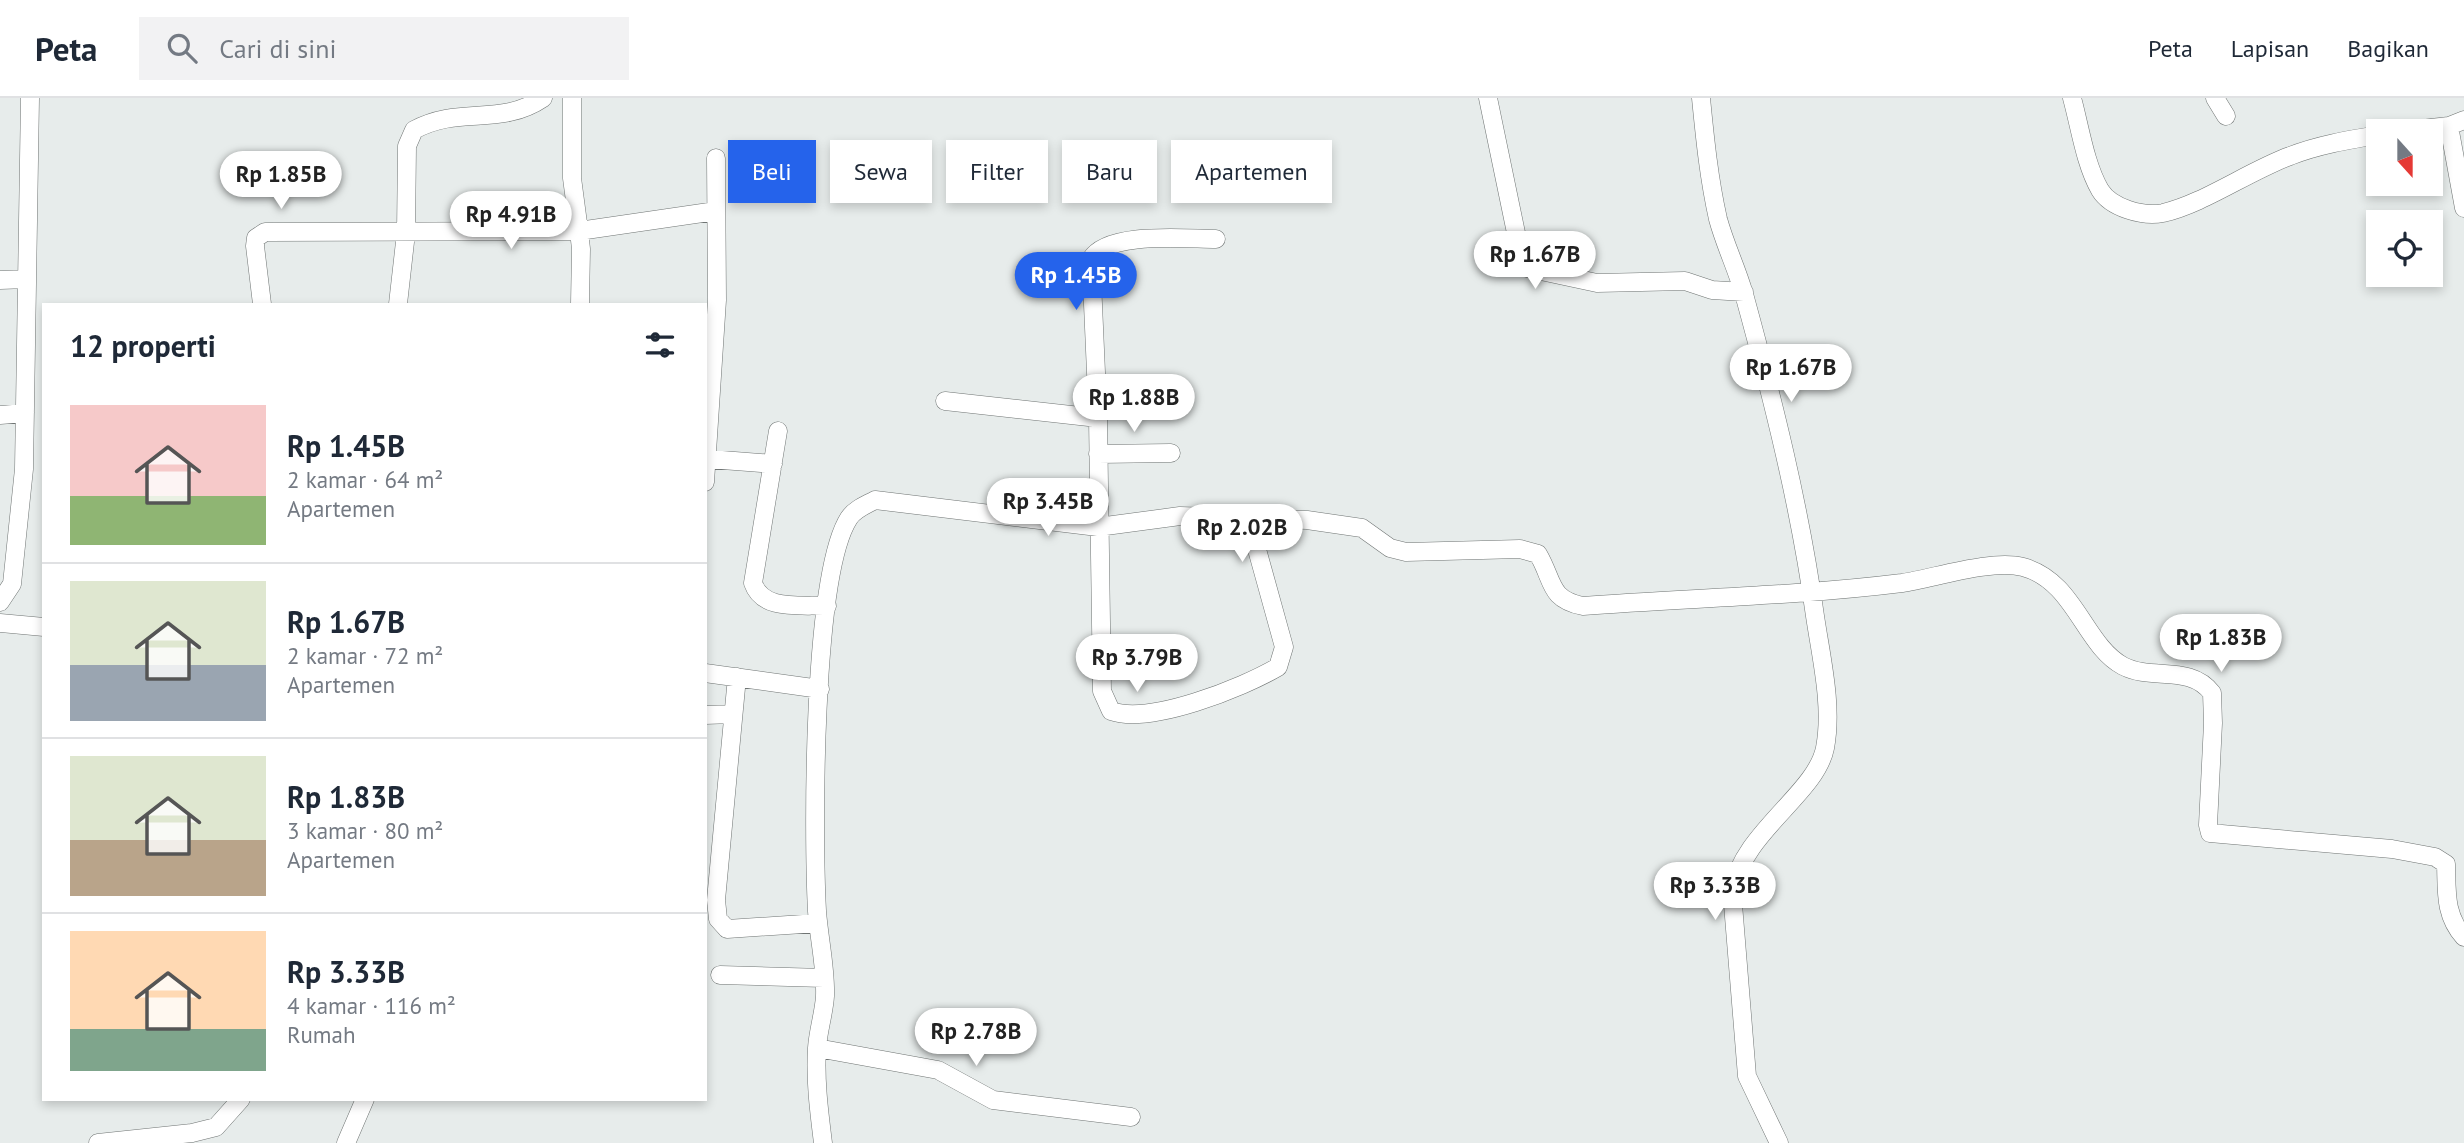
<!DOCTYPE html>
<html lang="id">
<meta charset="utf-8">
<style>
:root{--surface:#fff;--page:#f2f2f3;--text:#1f2937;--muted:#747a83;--line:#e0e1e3;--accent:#2563eb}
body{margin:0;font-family:"PT Sans",sans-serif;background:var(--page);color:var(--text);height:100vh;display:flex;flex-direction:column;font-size:26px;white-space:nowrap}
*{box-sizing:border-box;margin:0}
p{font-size:23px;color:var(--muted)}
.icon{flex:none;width:38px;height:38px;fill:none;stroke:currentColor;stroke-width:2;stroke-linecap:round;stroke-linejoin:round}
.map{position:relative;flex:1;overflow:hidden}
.details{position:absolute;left:42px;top:205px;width:665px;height:798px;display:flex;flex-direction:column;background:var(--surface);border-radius:0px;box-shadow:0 4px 10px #0003}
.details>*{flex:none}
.top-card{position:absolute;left:728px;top:42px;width:665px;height:63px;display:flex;gap:14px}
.needle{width:46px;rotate:159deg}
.tools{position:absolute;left:2366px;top:21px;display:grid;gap:14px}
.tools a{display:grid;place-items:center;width:77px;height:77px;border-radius:0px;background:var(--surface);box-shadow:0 4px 10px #0003;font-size:35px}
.price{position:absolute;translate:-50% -60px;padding:0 16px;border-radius:24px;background:#fff;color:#222;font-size:23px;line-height:46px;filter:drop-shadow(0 2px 4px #0008)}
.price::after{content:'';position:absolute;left:50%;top:42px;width:21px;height:16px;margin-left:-10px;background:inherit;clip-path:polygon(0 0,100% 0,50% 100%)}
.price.current{background:var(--accent);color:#fff}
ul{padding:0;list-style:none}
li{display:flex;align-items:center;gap:21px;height:175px;padding:0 28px}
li+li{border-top:2px solid var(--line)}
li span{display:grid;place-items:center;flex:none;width:196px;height:140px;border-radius:0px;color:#555}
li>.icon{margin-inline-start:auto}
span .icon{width:84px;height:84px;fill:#fffc;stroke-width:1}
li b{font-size:30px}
h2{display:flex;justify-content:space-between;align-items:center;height:84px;padding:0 28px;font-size:30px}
.pill{padding:0 24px;border-radius:0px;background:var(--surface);box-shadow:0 4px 10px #0003;font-size:24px;line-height:63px}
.pill.current{background:var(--accent);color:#fff}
header{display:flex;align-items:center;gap:42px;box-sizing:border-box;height:98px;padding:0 35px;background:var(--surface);border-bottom:2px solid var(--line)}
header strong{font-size:33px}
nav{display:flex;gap:38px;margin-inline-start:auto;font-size:24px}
.search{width:490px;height:63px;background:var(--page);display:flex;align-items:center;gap:18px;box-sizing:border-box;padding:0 24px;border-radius:0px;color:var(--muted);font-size:26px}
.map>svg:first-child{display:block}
</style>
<header>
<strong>Peta</strong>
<div class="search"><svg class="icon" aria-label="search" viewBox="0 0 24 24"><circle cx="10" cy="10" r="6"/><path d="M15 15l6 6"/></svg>Cari di sini</div>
<nav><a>Peta</a><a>Lapisan</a><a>Bagikan</a></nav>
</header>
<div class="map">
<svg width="2464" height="1045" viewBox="0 0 2464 1045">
<rect width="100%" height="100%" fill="#e7eceb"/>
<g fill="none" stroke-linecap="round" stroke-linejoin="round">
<!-- minor casing -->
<g stroke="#6f7473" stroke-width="19">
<path id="minor" d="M572 0V80L579 133 716 113
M1488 0 1520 154 1527 170 1597 185 1685 183 1712 192 1744 194
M1701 0C1705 41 1709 81 1718 121 1725 147 1737 171 1744 196 1773 302 1800 409 1815 518 1821 559 1833 608 1825 650 1816 696 1742 734 1732 794L1747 978 1779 1045
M2072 0C2080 29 2085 66 2100 92 2111 110 2143 119 2163 115 2203 106 2249 73 2290 58 2318 47 2348 42 2378 37
M2215 0 2226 18
M2449 28 2464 110
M2404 33 2449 28 2464 22
M1216 141C1185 141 1108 133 1091 161L1098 320 1102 593 1111 613C1150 627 1242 590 1278 569L1284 549 1248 419
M0 182 27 181
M262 206 255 148 256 140 265 134 579 133 581 151 580 206
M398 206 406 135 407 48 414 32C460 7 500 29 543 0
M945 303 1098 320
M0 317 25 315
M778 333 753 485C763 514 801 506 827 508
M1098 356 1171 355
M709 361 773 366
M705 384 717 202 716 60
M0 504 12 486 24 371 30 0
M0 525 44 529
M705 575 820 591
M737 579 716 802 718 821 727 831 818 825
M705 617 733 616
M720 877 824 880
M817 950 938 972 993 1002 1131 1019
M98 1045 192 1035 216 1029 241 1001
M346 1045 365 1001
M823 1045C819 1013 815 982 817 950 818 933 824 915 825 898 826 870 819 841 817 813 813 738 812 477 849 420 855 411 866 407 875 402L1098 429 1180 418 1307 422 1362 430 1390 450 1406 454 1520 451 1538 456C1554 483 1548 501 1583 508 1689 500 1797 498 1902 485 1935 480 1991 461 2023 469 2075 483 2084 547 2123 568 2152 583 2190 566 2212 595L2213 625 2208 727 2210 735 2392 751 2435 759 2446 766C2447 792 2444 817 2464 839"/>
</g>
<!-- minor -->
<use href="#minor" stroke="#fff" stroke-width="18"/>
</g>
</svg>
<div class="tools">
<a><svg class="needle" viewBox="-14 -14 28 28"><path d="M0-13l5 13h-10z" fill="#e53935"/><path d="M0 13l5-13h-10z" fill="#747a83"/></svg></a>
<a><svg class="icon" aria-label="locate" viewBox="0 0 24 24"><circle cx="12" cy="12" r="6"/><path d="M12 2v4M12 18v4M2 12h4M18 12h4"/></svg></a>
</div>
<b class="price" style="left:281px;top:113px">Rp 1.85B</b>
<b class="price" style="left:511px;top:153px">Rp 4.91B</b>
<b class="price" style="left:1535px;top:193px">Rp 1.67B</b>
<b class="price current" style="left:1076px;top:214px">Rp 1.45B</b>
<b class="price" style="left:1791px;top:306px">Rp 1.67B</b>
<b class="price" style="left:1134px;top:336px">Rp 1.88B</b>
<b class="price" style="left:1048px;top:440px">Rp 3.45B</b>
<b class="price" style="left:1242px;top:466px">Rp 2.02B</b>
<b class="price" style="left:2221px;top:576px">Rp 1.83B</b>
<b class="price" style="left:1137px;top:596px">Rp 3.79B</b>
<b class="price" style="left:1715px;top:824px">Rp 3.33B</b>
<b class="price" style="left:976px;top:970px">Rp 2.78B</b>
<div class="top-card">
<a class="pill current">Beli</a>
<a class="pill">Sewa</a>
<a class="pill">Filter</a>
<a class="pill">Baru</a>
<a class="pill">Apartemen</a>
</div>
<section class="details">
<h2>12 properti<svg class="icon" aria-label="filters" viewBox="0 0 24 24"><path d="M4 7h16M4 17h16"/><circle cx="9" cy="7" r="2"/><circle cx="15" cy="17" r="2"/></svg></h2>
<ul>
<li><span style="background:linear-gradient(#f6c9c9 65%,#8fb573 0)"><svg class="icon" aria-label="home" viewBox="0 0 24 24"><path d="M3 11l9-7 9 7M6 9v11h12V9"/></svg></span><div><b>Rp 1.45B</b><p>2 kamar · 64 m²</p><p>Apartemen</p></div></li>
<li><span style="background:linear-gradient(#dfe7d0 60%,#9aa5b1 0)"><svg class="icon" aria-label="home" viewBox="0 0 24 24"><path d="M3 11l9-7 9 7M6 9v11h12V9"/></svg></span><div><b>Rp 1.67B</b><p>2 kamar · 72 m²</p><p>Apartemen</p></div></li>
<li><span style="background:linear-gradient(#dfe7d0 60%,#b9a48a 0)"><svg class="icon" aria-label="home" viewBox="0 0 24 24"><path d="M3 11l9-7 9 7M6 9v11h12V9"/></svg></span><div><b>Rp 1.83B</b><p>3 kamar · 80 m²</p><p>Apartemen</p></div></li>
<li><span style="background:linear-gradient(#ffd9b3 70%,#7fa58c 0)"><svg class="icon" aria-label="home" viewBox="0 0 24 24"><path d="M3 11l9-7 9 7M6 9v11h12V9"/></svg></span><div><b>Rp 3.33B</b><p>4 kamar · 116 m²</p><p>Rumah</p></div></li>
</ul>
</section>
</div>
